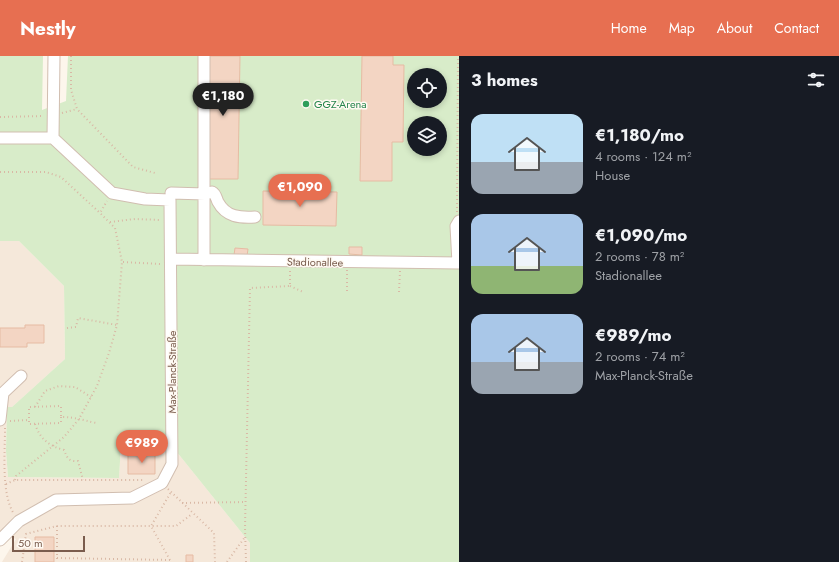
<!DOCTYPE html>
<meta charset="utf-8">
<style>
:root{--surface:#171b24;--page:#242831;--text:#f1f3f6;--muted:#9ea1a6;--accent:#e76f51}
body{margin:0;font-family:Jost,sans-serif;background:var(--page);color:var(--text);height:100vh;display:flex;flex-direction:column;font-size:15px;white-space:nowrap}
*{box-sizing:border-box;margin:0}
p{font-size:13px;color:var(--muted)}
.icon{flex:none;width:22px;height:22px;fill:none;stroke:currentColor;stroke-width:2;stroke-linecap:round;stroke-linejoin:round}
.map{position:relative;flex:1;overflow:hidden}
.panel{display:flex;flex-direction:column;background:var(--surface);width:380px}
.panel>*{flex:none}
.tools{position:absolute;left:407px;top:12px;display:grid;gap:8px}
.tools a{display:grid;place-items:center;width:40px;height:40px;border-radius:50%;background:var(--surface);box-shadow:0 2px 6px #0003;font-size:20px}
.scale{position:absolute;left:12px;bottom:10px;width:73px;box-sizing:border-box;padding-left:4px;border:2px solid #7a5c4d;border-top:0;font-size:11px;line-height:14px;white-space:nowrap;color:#7a5c4d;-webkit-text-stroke:3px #fffaf3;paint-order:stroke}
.price{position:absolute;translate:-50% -34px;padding:0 9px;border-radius:14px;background:var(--accent);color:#fff;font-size:13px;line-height:26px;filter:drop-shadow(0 1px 2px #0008)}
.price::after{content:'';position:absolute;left:50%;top:24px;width:12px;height:9px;margin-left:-6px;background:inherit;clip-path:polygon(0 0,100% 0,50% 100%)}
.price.selected{background:#222;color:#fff}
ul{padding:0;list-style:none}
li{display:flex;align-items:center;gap:12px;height:100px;padding:0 12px}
li span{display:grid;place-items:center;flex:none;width:112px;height:80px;border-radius:12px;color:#555}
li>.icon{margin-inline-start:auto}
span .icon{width:48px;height:48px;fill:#fffc;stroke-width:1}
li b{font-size:17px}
h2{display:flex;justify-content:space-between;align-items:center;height:48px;padding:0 12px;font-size:17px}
header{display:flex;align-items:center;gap:24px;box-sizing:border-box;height:56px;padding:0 20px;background:var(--accent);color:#fff}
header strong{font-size:19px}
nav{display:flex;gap:22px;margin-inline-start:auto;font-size:14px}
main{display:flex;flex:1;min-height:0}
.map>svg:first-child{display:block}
</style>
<header>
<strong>Nestly</strong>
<nav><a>Home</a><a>Map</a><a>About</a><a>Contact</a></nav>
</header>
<main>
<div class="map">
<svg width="459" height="506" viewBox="0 0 459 506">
<rect width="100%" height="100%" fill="#fdf6ec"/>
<!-- residential -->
<path fill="#f5e8da" d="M0 185H19L64 230 65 303 12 351H7L6 395 8 421 119 422 121 389 172 390 250 487V506H2L16 483 0 476Z"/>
<!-- green -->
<path fill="#d8ecc9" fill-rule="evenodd" d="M0 0H43L42 54 66 45 68 0H459V506H250V487L172 390 121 389 119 422 8 421 6 395 7 351H12L65 303 64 230 19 185H0ZM414 19H440V45H414ZM414 67H440V93H414Z"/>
<!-- building -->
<path fill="#f3d5c3" stroke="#e6bba3" d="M208 0H240L238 123H207Z
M362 0H393V9H404L403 86H392V125H360Z
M263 135 337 136 336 170 263 169Z
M349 191H362V199L349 198Z
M235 192 248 193 247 200 234 199Z
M25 269H44V287H27V291H0V272H25Z
M128 398H155V418H128Z
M35 481H54V506H35Z
M186 499H193V506H186Z"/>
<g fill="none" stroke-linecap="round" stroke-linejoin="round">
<!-- minor casing -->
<g stroke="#d1beb0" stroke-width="13">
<path id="minor" d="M0 82H53L112 137 145 143 170 144 172 408 162 427 132 442 56 444 19 465 0 484
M53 82 54 0
M171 137 205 138 212 136C216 138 216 142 218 146 226 161 240 162 255 161
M171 203 459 207
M204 204V0
M458 207 456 170 459 165
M0 364 3 337 21 320"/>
</g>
<!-- path -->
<path stroke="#d9b8a5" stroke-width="2" stroke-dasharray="1 3" stroke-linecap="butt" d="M71 0V34L77 53 133 111 155 117
M62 57 77 53
M0 61 44 60
M0 116H46L61 121 100 157
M457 156 458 0
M110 166 135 163 161 164
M123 206 160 208
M347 214V236
M290 230 303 236
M399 236 400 215
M67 272 76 271 78 262 117 269
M35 351 45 335 59 330 75 331 91 341
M61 361V367L29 368V351L61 350V361C75 361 82 364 96 367
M10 365 29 364
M35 368C40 383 49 390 64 394 67 401 68 406 78 405L83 424
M5 372C5 396 1 438 14 458
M15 424 16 420 64 381 79 363 97 330 109 297 117 269 122 206 115 172 100 157 107 145
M6 428 15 424H143
M168 433 214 477 215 506
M182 447 246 446
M57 470V506
M57 502 170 504V506
M170 504 151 470 171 436
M22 506 26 478 57 470H176L192 458
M227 506 245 481
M246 506 245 472 250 232 290 230V214"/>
<!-- minor -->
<use href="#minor" stroke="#fff" stroke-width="11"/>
</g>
<!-- markers -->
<circle fill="#2e9e5b" stroke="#fffaf3" stroke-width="1.5" cx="306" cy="48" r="4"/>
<g text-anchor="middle" stroke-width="3" stroke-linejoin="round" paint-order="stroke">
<!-- leisure labels -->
<g font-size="11" fill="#27864d" stroke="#fffaf3" text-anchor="start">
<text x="314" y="52">GGZ-Arena</text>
</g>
<!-- street labels -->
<g font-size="11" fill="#7a5c4d" stroke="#fffaf3">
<text transform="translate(315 206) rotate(1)" y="4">Stadionallee</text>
<text transform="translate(172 316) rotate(-90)" y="4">Max-Planck-Straße</text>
</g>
</g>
</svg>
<div class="tools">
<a><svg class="icon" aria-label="locate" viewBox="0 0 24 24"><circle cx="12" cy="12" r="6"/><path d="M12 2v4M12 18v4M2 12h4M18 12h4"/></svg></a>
<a><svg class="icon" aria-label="layers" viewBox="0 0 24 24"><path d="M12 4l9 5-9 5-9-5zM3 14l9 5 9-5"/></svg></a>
</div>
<div class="scale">50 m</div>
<b class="price selected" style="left:223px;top:61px">€1,180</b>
<b class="price" style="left:300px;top:152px">€1,090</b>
<b class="price" style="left:142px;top:408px">€989</b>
</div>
<section class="panel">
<h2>3 homes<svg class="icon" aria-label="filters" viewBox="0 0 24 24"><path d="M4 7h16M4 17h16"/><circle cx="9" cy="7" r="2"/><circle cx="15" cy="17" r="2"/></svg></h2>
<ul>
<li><span style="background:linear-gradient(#bfe0f5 60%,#9aa5b1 0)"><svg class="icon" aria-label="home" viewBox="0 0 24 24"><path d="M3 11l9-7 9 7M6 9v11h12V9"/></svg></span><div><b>€1,180/mo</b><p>4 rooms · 124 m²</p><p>House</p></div></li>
<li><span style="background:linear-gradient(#a9c7e8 65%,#8fb573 0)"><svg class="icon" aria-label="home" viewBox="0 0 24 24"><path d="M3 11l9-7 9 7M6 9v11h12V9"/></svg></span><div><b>€1,090/mo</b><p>2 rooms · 78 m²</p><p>Stadionallee</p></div></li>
<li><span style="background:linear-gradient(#a9c7e8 60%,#9aa5b1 0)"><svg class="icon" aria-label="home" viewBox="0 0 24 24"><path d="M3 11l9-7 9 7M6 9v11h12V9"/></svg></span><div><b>€989/mo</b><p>2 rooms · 74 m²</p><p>Max-Planck-Straße</p></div></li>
</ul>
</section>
</main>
